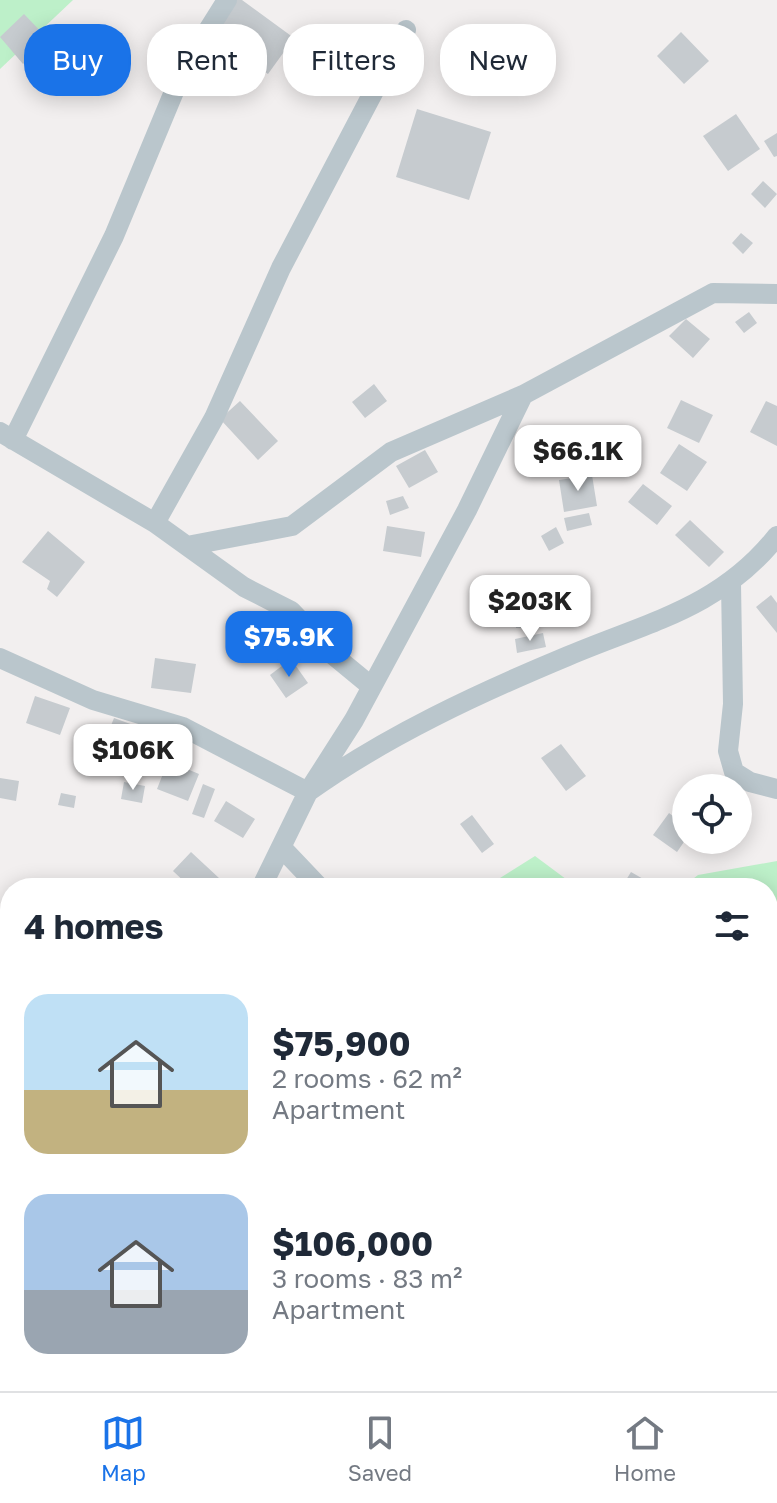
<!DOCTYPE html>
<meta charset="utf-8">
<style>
:root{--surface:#fff;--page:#f6f6f7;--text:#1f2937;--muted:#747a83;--line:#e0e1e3;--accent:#1a73e8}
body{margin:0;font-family:"Golos Text",sans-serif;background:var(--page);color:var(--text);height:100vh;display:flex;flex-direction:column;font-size:30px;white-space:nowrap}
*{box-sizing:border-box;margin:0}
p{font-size:26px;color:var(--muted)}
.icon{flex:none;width:44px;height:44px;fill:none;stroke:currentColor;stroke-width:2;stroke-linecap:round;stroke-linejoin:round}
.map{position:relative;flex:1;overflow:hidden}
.drawer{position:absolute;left:0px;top:878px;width:778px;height:514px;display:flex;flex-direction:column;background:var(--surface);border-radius:32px 32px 0 0;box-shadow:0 4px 20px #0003}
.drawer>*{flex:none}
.hud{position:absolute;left:24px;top:24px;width:730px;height:72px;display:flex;gap:16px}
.tools{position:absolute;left:672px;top:774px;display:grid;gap:16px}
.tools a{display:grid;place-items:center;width:80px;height:80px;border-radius:50%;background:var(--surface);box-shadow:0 4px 20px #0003;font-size:40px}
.price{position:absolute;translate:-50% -68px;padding:0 18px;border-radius:16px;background:#fff;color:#222;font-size:26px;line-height:52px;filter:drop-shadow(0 2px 4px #0008)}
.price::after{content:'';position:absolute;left:50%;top:48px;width:24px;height:18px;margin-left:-12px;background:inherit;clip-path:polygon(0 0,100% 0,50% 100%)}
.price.current{background:var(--accent);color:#fff}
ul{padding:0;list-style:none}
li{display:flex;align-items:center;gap:24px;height:200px;padding:0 24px}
li span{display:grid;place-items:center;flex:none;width:224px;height:160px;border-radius:24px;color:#555}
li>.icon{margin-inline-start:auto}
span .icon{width:96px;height:96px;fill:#fffc;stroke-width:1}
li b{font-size:34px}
h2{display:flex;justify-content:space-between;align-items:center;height:96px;padding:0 24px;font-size:34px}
.chip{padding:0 28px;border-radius:32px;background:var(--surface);box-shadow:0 4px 20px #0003;font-size:28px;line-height:72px}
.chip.current{background:var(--accent);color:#fff}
.tabs{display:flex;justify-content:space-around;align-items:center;height:112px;border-top:2px solid var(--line);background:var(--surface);font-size:22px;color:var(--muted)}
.tabs a{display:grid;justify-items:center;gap:4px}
.tabs .current{color:var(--accent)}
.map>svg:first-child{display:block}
</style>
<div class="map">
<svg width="777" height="1391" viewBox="0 0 777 1391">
<rect width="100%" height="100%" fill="#f2efef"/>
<!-- green -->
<path fill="#bdf0c9" d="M0 0H73L0 69Z
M535 856 578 888H484Z
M777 861V1069L768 1064V888H681L698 875Z
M768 1148 777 1154V1391H508L509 1382H768Z"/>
<!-- building -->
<path fill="#c6cbcf" d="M235 0H242L294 38 268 74 211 34Z
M24 14 49 40 23 64 0 37Z
M681 32 709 61 684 84 657 56Z
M417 109 491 132 469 200 396 177Z
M736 114 760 149 728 171 703 136Z
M777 133V156L774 157 764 141Z
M763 181 777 194 765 208 751 194Z
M741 233 753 243 743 254 732 243Z
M749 312 757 323 744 333 735 322Z
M686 319 710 339 693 358 669 336Z
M374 384 387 401 365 418 352 402Z
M681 400 713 415 699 443 667 428Z
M240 401 278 441 258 460 220 419Z
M766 401 777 406V446L750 432Z
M679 444 707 462 687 491 660 473Z
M425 450 438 472 409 488 396 466Z
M592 475 597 506 564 512 559 480Z
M643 484 672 506 657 525 628 502Z
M403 496 409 508 390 515 386 501Z
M589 513 592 525 567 531 564 518Z
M690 520 724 552 709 567 675 535Z
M387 526 425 532 421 557 383 551Z
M556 527 564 543 549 551 541 536Z
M48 531 85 562 57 597 47 589 50 581 22 562Z
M771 595 777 603V633L756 607Z
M549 597 551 626 516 628 514 600Z
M543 633 546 647 517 653 515 639Z
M155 658 196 664 191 693 151 688Z
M291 659 308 683 286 698 270 675Z
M35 696 70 708 60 735 26 723Z
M114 718 155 733 140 774 98 758Z
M561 744 586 776 566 791 541 758Z
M168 761 199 774 188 801 157 789Z
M0 778 19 781 16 801 0 798Z
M124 782 145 786 142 803 121 799Z
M203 784 215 789 204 818 192 814Z
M61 793 76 796 74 808 58 805Z
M226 801 255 819 243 838 214 821Z
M669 813 686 826V839L677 852 653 835Z
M472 815 494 844 482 853 460 824Z
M191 852 219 878 209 888H191L173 871Z
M631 872 659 888H621Z
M1 1282 10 1285V1324L0 1320Z
M0 1345H6L3 1379 0 1378Z
M176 1382H187L203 1386 202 1391H174Z
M223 1382H264L261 1391H221Z
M327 1382H365L361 1391H324Z"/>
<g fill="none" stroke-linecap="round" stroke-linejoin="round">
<!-- path -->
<path stroke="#74ce95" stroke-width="4" stroke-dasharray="6 4" stroke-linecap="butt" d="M768 1039 777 1036
M768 1310 777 1314
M772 1391 777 1362"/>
<!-- minor -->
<path stroke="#bac6cc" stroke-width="20" d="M0 432 155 523 244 587 291 611 332 654 372 687
M13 440 114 236 183 70 227 0
M155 523 214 418 281 268 406 30
M187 546 292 526 391 452 523 395 713 293 777 294
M731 584 733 704 728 751 734 772 750 782 777 789
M0 658 93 700 183 727 308 792C386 736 479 693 568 656 648 622 720 608 777 536
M282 848 320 888
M261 888 308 792 354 720 467 510 523 395
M48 1382 49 1391"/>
</g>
</svg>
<div class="tools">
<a><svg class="icon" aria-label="locate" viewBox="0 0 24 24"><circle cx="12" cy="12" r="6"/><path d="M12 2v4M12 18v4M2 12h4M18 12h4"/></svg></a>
</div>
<b class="price" style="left:578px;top:493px">$66.1K</b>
<b class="price" style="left:530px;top:643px">$203K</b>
<b class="price current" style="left:289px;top:679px">$75.9K</b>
<b class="price" style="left:133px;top:792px">$106K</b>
<div class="hud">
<a class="chip current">Buy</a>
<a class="chip">Rent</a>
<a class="chip">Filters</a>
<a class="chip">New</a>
</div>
<section class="drawer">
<h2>4 homes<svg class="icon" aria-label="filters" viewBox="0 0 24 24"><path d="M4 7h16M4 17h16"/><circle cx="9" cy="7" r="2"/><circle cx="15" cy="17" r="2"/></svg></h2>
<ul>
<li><span style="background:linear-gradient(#bfe0f5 60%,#c2b280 0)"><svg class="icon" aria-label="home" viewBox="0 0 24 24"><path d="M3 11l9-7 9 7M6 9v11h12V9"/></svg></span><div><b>$75,900</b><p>2 rooms · 62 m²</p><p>Apartment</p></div></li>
<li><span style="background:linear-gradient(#a9c7e8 60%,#9aa5b1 0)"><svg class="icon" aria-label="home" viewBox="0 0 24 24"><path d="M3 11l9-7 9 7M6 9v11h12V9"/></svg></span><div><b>$106,000</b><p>3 rooms · 83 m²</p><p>Apartment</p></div></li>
</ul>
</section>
</div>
<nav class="tabs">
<a class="current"><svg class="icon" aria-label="map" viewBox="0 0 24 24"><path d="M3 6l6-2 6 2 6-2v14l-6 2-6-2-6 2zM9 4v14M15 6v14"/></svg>Map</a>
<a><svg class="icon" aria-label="saved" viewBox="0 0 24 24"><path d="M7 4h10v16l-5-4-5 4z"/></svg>Saved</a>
<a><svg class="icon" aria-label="home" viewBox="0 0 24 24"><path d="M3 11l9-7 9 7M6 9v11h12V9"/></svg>Home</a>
</nav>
